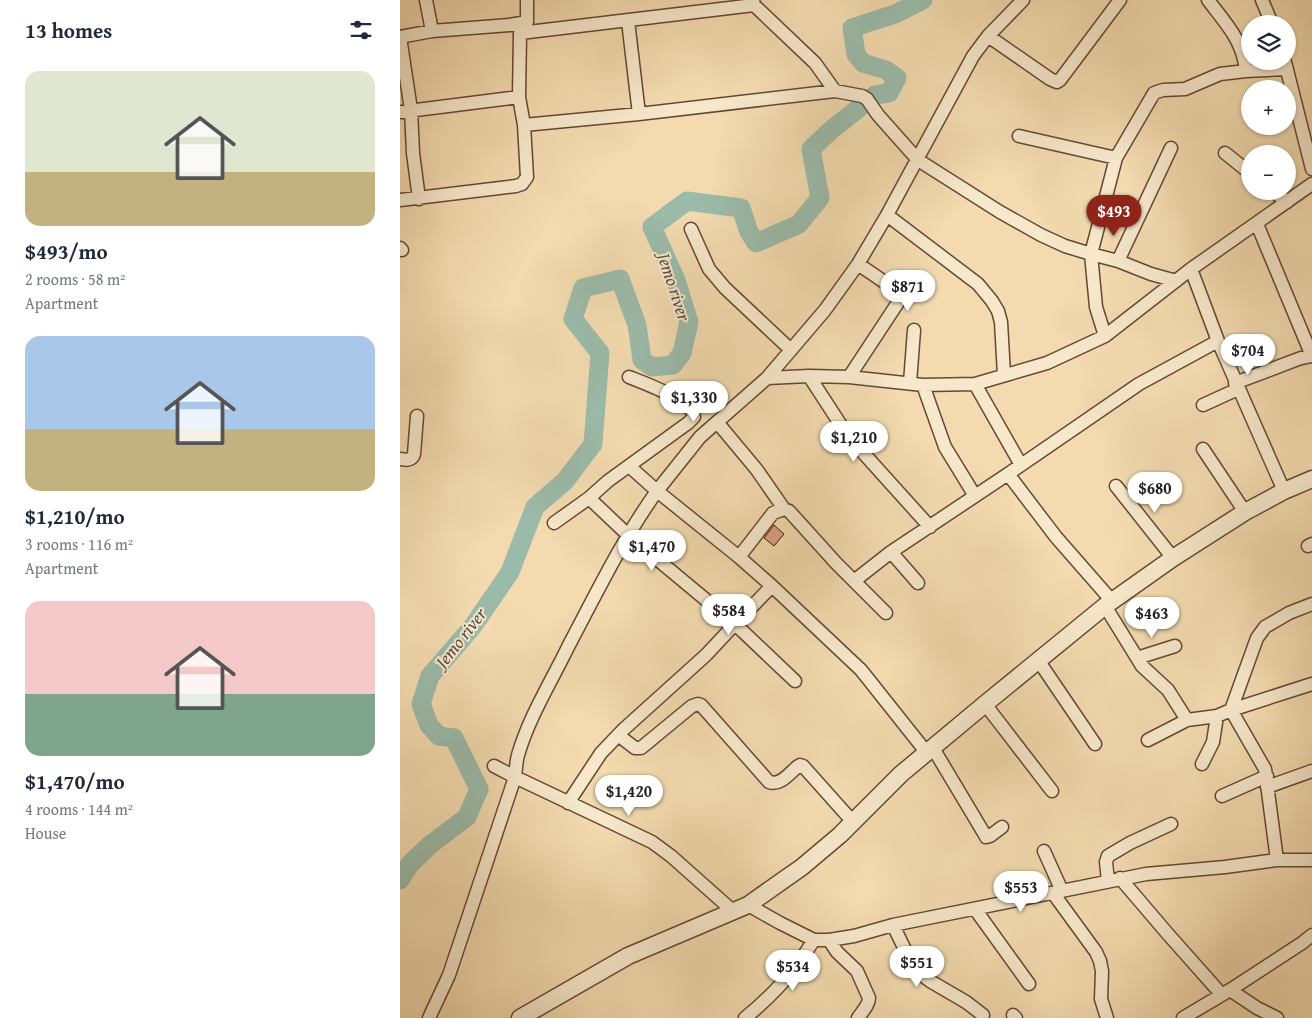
<!DOCTYPE html>
<meta charset="utf-8">
<style>
:root{--surface:#fff;--page:#f2f2f3;--text:#1f2937;--muted:#747a83;--accent:#8f2418}
body{margin:0;font-family:"Gentium Book Plus",serif;background:var(--page);color:var(--text);height:100vh;display:flex;flex-direction:column;font-size:19px;white-space:nowrap}
*{box-sizing:border-box;margin:0}
p{font-size:16px;color:var(--muted)}
.icon{flex:none;width:28px;height:28px;fill:none;stroke:currentColor;stroke-width:2;stroke-linecap:round;stroke-linejoin:round}
.map{position:relative;flex:1;overflow:hidden}
.side{display:flex;flex-direction:column;background:var(--surface);width:400px}
.side>*{flex:none}
.buttons{position:absolute;left:841px;top:15px;display:grid;gap:10px}
.buttons a{display:grid;place-items:center;width:55px;height:55px;border-radius:50%;background:var(--surface);box-shadow:0 1px 4px #0004;font-size:25px}
.price{position:absolute;translate:-50% -42px;padding:0 11px;border-radius:18px;background:#fff;color:#222;font-size:16px;line-height:32px;filter:drop-shadow(0 1px 2px #0008)}
.price::after{content:'';position:absolute;left:50%;top:30px;width:15px;height:11px;margin-left:-8px;background:inherit;clip-path:polygon(0 0,100% 0,50% 100%)}
.price.current{background:var(--accent);color:#fff}
ul{padding:0;list-style:none}
li{display:grid;align-content:center;gap:10px;height:265px;padding:0 25px}
li span{display:grid;place-items:center;height:155px;border-radius:15px;color:#555}
li>.icon{margin-inline-start:auto}
span .icon{width:90px;height:90px;fill:#fffc;stroke-width:1}
li b{font-size:21px}
h2{display:flex;justify-content:space-between;align-items:center;height:60px;padding:0 25px;font-size:21px}
main{display:flex;flex:1;min-height:0}
.map>svg:first-child{display:block}
</style>
<main>
<section class="side">
<h2>13 homes<svg class="icon" aria-label="filters" viewBox="0 0 24 24"><path d="M4 7h16M4 17h16"/><circle cx="9" cy="7" r="2"/><circle cx="15" cy="17" r="2"/></svg></h2>
<ul>
<li><span style="background:linear-gradient(#dfe7d0 65%,#c2b280 0)"><svg class="icon" aria-label="home" viewBox="0 0 24 24"><path d="M3 11l9-7 9 7M6 9v11h12V9"/></svg></span><div><b>$493/mo</b><p>2 rooms · 58 m²</p><p>Apartment</p></div></li>
<li><span style="background:linear-gradient(#a9c7e8 60%,#c2b280 0)"><svg class="icon" aria-label="home" viewBox="0 0 24 24"><path d="M3 11l9-7 9 7M6 9v11h12V9"/></svg></span><div><b>$1,210/mo</b><p>3 rooms · 116 m²</p><p>Apartment</p></div></li>
<li><span style="background:linear-gradient(#f6c9c9 60%,#7fa58c 0)"><svg class="icon" aria-label="home" viewBox="0 0 24 24"><path d="M3 11l9-7 9 7M6 9v11h12V9"/></svg></span><div><b>$1,470/mo</b><p>4 rooms · 144 m²</p><p>House</p></div></li>
</ul>
</section>
<div class="map">
<svg width="912" height="1018" viewBox="0 0 912 1018">
<rect width="100%" height="100%" fill="#f3dbaf"/>
<filter id="stains"><feTurbulence type="fractalNoise" baseFrequency=".004" numOctaves="4"/><feColorMatrix values="0 0 0 0 .2 0 0 0 0 .09 0 0 0 0 .02 0 0 0 .5 -.17"/></filter>
<radialGradient id="worn" r=".72"><stop offset=".6" stop-color="#630" stop-opacity="0"/><stop offset="1" stop-color="#630" stop-opacity=".3"/></radialGradient>
<g fill="none" stroke-linecap="round" stroke-linejoin="round">
<!-- river -->
<path stroke="#9bbbaa" stroke-width="19" d="M0 880 10 864 30 845 67 817 79 789 54 738 39 736 29 725 21 704 30 676 73 626 110 572 135 507 165 481 193 444 200 353 173 319 183 288 220 279 237 325 242 360 252 367 273 365 282 353 289 322 276 280 252 227 287 201 341 208 349 232 356 243 399 224 420 198 411 149 430 131 475 95 489 93 497 78 486 70 463 63 456 54 452 28 495 14 523 0"/>
</g>
<!-- building -->
<path fill="#dd9c85" stroke="#35170a" d="M374 525 384 534 374 546 364 538Z"/>
<g fill="none" stroke-linecap="round" stroke-linejoin="round">
<!-- minor casing -->
<g stroke="#644833" stroke-width="15">
<path id="minor" d="M26 0 32 31
M353 0 354 5 415 63 435 91
M808 0C826 24 843 40 846 71
M862 0 872 24
M228 21 239 114
M120 33 354 5
M588 36 650 79 657 82 660 80 720 0
M0 37 11 110 13 153 19 199
M0 37 32 31 109 25 127 22
M885 62 912 169
M0 112 119 97
M124 125 239 114 435 91 462 96 467 99 478 115 518 160 600 212 641 235 665 246 691 254 696 307 705 336
M619 136 716 158
M771 148 718 261 751 274 776 281
M825 153 850 173
M873 191 887 202
M0 200 116 186 122 184 127 177 124 125 119 97 120 33 127 22V0
M487 215 578 284 592 301 598 311 601 322 604 375
M857 224 912 356
M291 229 309 269 325 288 391 350
M0 248 2 250
M718 261 691 254 716 158 754 93 763 90 785 89 820 74 846 71 887 69
M791 269 818 341 884 491
M409 376 448 436 530 527
M449 377 497 304 500 298 499 292 458 264
M510 383 514 330
M835 383 901 358 912 356
M575 384 523 385 449 377 409 376 367 378 425 310 458 264 487 215 573 56 588 36 623 0
M523 385 545 447 575 496
M803 405 838 389
M317 422 357 470 384 509
M803 449 845 512
M0 459C6 460 12 461 14 454L17 416
M621 465 575 384 647 363 705 336 791 269 912 184
M229 466 257 491 300 437 367 378
M608 474 656 537 712 601
M716 486 773 558
M154 523 189 498 208 481 288 423 294 417C292 400 244 383 229 377
M908 546 912 544
M491 552 518 583
M339 557 373 513 384 509 389 511 436 563 454 581 491 552 608 474 739 384 818 341
M454 581 486 613
M372 586 335 624 395 681
M705 606 742 666 768 690 787 720 817 716 831 710 912 684
M737 658 775 646
M638 660 695 744
M585 704 652 791
M831 710 865 769 877 860
M831 710 857 638 865 627 889 613 912 604
M218 735 235 748H241L292 706 298 704 301 705 369 782C380 786 389 774 397 767L400 765 403 766 453 822
M748 740 787 720
M533 748 585 835 586 837 590 836 602 827
M802 764 813 742 817 716
M94 766 115 777 252 842 271 856 334 912
M867 787 912 771
M822 796 867 776
M168 803 201 753 224 729 306 655 335 624 228 535 189 498
M644 851 662 891
M720 878 767 933 822 995
M708 881 706 862 708 856 730 843 771 824
M653 893 696 952 700 961 702 971 701 999 707 1018
M348 905 380 923 414 940H429L454 936 493 925 746 874 825 867 877 860H912
M575 909 629 984
M493 925 511 962 519 973 530 981 566 1002 583 1015
M429 940 437 952 457 971 469 998C469 1005 462 1012 458 1018
M830 990 857 1008 877 1018
M613 1015 616 1018
M29 1018 49 975 115 777C116 770 116 762 118 755 129 717 151 682 168 647 196 594 222 540 257 491L339 557 372 586 461 670 527 753
M345 1018C362 1004 379 988 393 970 401 961 407 950 414 940
M783 1018 830 990 902 943 912 935"/>
</g>
<!-- tertiary casing -->
<g stroke="#644833" stroke-width="19">
<path id="tertiary" d="M120 1018 228 956 348 905 402 867 440 835 501 774 585 704 705 606 773 558 845 512 884 491 912 479"/>
</g>
<!-- minor -->
<use href="#minor" stroke="#f7e8cb" stroke-width="12"/>
<!-- tertiary -->
<use href="#tertiary" stroke="#f7e8cb" stroke-width="16"/>
</g>
<g text-anchor="middle" stroke-width="4" stroke-linejoin="round" paint-order="stroke">
<!-- water labels -->
<g font-size="18" font-style="italic" fill="#595042" stroke="#f7e8cb">
<text transform="translate(274 287) rotate(72)" y="6">Jemo river</text>
<text transform="translate(61 638) rotate(-52)" y="6">Jemo river</text>
</g>
</g>
<rect width="100%" height="100%" filter="url(#stains)"/>
<rect width="100%" height="100%" fill="url(#worn)"/>
</svg>
<div class="buttons">
<a><svg class="icon" aria-label="layers" viewBox="0 0 24 24"><path d="M12 4l9 5-9 5-9-5zM3 14l9 5 9-5"/></svg></a>
<a>+</a>
<a>−</a>
</div>
<b class="price current" style="left:714px;top:237px">$493</b>
<b class="price" style="left:508px;top:312px">$871</b>
<b class="price" style="left:848px;top:376px">$704</b>
<b class="price" style="left:294px;top:423px">$1,330</b>
<b class="price" style="left:454px;top:463px">$1,210</b>
<b class="price" style="left:755px;top:514px">$680</b>
<b class="price" style="left:252px;top:572px">$1,470</b>
<b class="price" style="left:329px;top:636px">$584</b>
<b class="price" style="left:752px;top:639px">$463</b>
<b class="price" style="left:229px;top:817px">$1,420</b>
<b class="price" style="left:621px;top:913px">$553</b>
<b class="price" style="left:517px;top:988px">$551</b>
<b class="price" style="left:393px;top:992px">$534</b>
</div>
</main>
